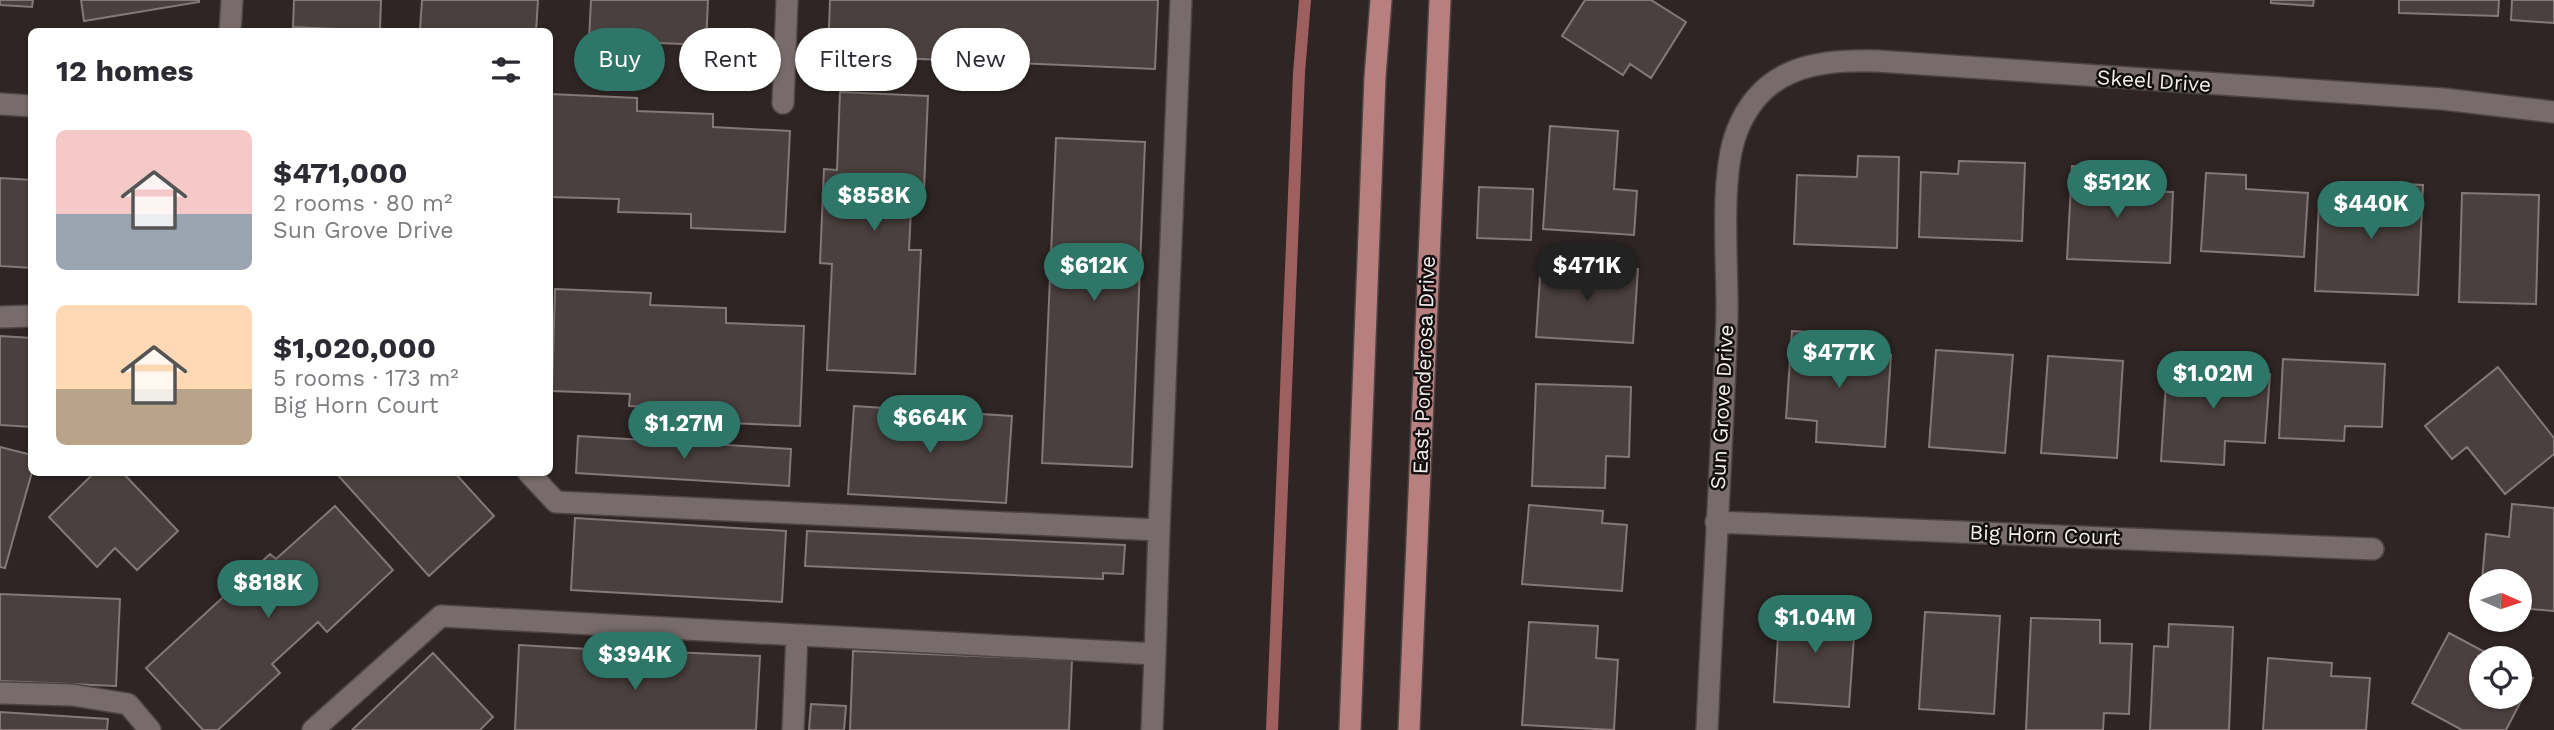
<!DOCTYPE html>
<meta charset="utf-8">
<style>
:root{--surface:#fff;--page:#f7f7f7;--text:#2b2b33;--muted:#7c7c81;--accent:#2e7768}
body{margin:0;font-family:"Work Sans",sans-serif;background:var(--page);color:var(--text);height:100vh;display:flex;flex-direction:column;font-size:26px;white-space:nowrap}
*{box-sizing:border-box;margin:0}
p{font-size:23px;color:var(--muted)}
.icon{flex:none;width:38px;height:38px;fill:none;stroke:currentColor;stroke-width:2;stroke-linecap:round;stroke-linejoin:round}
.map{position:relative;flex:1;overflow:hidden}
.sheet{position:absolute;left:28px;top:28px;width:525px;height:448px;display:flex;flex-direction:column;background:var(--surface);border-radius:10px;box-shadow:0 2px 5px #0004}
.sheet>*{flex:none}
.banner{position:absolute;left:574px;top:28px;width:665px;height:63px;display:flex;gap:14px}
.needle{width:46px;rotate:93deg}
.tools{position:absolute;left:2469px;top:569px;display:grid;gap:14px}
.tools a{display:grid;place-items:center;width:63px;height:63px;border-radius:50%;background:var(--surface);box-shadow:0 2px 5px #0004;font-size:35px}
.price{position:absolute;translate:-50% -60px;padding:0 16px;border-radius:24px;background:var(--accent);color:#fff;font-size:23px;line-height:46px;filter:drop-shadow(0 2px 4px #0008)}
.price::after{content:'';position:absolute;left:50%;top:42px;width:21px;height:16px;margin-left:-10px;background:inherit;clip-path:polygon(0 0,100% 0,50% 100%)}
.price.selected{background:#222;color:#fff}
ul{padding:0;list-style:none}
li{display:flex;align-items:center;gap:21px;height:175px;padding:0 28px}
li span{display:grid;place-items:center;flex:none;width:196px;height:140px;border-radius:10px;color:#555}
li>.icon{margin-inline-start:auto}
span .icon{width:84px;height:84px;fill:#fffc;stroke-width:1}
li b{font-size:30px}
h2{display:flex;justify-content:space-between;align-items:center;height:84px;padding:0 28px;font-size:30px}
.pill{padding:0 24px;border-radius:32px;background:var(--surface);box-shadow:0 2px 5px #0004;font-size:24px;line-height:63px}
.pill.selected{background:var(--accent);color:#fff}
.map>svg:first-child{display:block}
</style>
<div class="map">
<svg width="2554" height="730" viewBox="0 0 2554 730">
<rect width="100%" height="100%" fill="#2e2524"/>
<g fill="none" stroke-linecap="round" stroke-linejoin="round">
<!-- stream -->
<path stroke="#9e5f5f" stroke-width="12" d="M1272 730 1299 73 1305 0"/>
</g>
<!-- building -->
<path fill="#4a403f" stroke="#847878" stroke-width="2" d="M0 0H33L32 7 0 5Z
M81 0H199V2L84 21Z
M294 0H381L380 31 293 27Z
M422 0H538L536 32 420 30Z
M591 0H708L706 45 589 40Z
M830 0H1158L1155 69 828 55Z
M1585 0H1651L1686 22 1651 78 1630 64 1623 75 1562 36Z
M2271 0H2314L2313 6 2271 3Z
M2399 0H2499L2498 16 2399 13Z
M2512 0H2554V23L2511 20Z
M840 92 928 96 924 189 912 188 909 250H921L915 374 827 370 832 264 820 263 824 169 837 170Z
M550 94 637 98V111L713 114V127L790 131 785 232 691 228V214L618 212 619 199 550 197Z
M1550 126 1618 131 1614 189 1637 191 1634 235 1543 229Z
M1056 138 1145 142 1132 467 1042 463Z
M1858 156 1899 157 1897 248 1794 244 1797 175 1857 177Z
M1959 161 2025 163 2022 241 1919 237 1921 172 1958 174Z
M2072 166 2115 168V190L2173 192 2170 263 2067 259Z
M2206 173 2246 175V189L2308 193 2304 257 2201 251Z
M0 178 32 180V268L0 266Z
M2354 182 2423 185 2418 295 2315 291 2319 202 2353 203Z
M1479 187 1533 189 1531 240 1477 238Z
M2462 193 2539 195 2536 304 2459 302Z
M1541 263 1638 269 1633 343 1536 337Z
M555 289 651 293 650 305 726 308V323L804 326 800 426 705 422V409L629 406 630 394 552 391Z
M1792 331 1837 334 1836 351 1891 355 1885 447 1816 442 1817 421 1786 418Z
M0 336 32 338V427L0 425Z
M1936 350 2013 355 2005 453 1929 447Z
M2220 353 2247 355 2246 372 2270 374 2265 443 2225 441 2224 465 2161 461 2167 368 2219 371Z
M2048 356 2123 361 2117 458 2041 453Z
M2283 359 2385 364 2382 427 2345 426 2344 441 2279 438Z
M2498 367 2554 438V454L2505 494 2467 447 2452 459 2425 426Z
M1536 384 1631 387 1629 457 1606 456 1605 488 1532 486Z
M854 406 1012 416 1006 503 848 494Z
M578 436 791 449 789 486 576 473Z
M0 447 32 455V472L5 568 0 567Z
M95 472H122L178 531 137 570 115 548 97 567 49 517Z
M335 472H454L494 516 429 576Z
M2512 504 2554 508V611L2520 608V581H2482L2486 534 2509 537Z
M1529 505 1603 511 1602 523 1627 525 1622 591 1522 584Z
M335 506 393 570 327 632 318 622 272 664 280 673 218 730H203L146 668 270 554 276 559Z
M575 518 786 531 782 602 571 590Z
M807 531 1125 545 1123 574 1103 573V579L805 566Z
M0 594 120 599 116 686 0 681Z
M1780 604 1856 609 1849 707 1774 702Z
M1925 612 2000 616 1994 714 1919 709Z
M2031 618 2100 620V643L2132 644 2129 714 2104 713 2103 730H2026Z
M1529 622 1598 626 1596 658 1618 660 1614 730 1522 725Z
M2169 624 2233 627 2229 730H2150L2154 646 2168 647Z
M2449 633 2496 658H2482V696H2520V671L2533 678 2506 730H2462L2412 703Z
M519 645 605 650V661L673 665V652L760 656 756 730H515Z
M853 651 1072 660 1069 730H850Z
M433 653 493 717 480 730H352Z
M2268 658 2332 663 2331 676 2370 678 2366 730H2263Z
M811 704 846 706 844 730H809Z
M0 712 108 719 107 730H0Z"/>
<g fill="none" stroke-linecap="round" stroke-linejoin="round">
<!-- minor casing -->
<g stroke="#4c4443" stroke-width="24">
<path id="minor" d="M230 32 232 0
M783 103 787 0
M0 104 32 106
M0 317 32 316
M1716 522 2373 549
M1159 530 1181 0
M0 693 72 695 128 704 150 730
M313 730 441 616 1155 654 1159 530 556 502 528 472
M793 730 797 635
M1152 730 1155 654
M1707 730C1713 592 1722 454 1727 316 1728 266 1719 176 1737 131 1762 67 1817 59 1877 61L2443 99 2554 112"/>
</g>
<!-- major casing -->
<g stroke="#4c4443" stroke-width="24">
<path id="major" d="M1350 730 1375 77 1381 0
M1409 730 1440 0"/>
</g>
<!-- minor -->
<use href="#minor" stroke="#776b6b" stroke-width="21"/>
<!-- major -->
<use href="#major" stroke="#b87f7f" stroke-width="21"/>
</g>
<g text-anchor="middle" stroke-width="5" stroke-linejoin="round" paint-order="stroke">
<!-- street labels -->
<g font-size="21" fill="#f5eeee" stroke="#130f0f">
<text transform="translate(2154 81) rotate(4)" y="7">Skeel Drive</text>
<text transform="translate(1424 365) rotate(-88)" y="7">East Ponderosa Drive</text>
<text transform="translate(1722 407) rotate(-87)" y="7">Sun Grove Drive</text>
<text transform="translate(2045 535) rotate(2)" y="7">Big Horn Court</text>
</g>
</g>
</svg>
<div class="tools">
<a><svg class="needle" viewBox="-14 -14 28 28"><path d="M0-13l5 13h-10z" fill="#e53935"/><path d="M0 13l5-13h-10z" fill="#7c7c81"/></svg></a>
<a><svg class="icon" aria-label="locate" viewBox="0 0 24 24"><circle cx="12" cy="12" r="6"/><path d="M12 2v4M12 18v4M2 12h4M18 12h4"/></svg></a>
</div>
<b class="price" style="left:2117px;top:220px">$512K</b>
<b class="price" style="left:874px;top:233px">$858K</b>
<b class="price" style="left:2371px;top:241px">$440K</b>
<b class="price" style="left:1094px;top:303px">$612K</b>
<b class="price selected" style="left:1587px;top:303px">$471K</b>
<b class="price" style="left:1839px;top:390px">$477K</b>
<b class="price" style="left:2213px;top:411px">$1.02M</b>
<b class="price" style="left:930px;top:455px">$664K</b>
<b class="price" style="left:684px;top:461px">$1.27M</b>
<b class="price" style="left:268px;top:620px">$818K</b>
<b class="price" style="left:1815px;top:655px">$1.04M</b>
<b class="price" style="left:635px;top:692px">$394K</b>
<div class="banner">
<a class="pill selected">Buy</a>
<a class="pill">Rent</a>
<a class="pill">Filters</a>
<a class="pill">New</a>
</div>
<section class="sheet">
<h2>12 homes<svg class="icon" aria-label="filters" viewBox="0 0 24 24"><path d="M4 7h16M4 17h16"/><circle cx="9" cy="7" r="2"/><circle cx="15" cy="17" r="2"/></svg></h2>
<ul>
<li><span style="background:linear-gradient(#f6c9c9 60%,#9aa5b1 0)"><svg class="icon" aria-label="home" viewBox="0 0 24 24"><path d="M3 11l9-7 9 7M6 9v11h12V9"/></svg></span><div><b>$471,000</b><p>2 rooms · 80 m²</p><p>Sun Grove Drive</p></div></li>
<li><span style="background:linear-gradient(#ffd9b3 60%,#b9a48a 0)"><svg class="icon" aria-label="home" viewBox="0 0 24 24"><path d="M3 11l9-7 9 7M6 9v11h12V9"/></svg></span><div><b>$1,020,000</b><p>5 rooms · 173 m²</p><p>Big Horn Court</p></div></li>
</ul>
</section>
</div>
